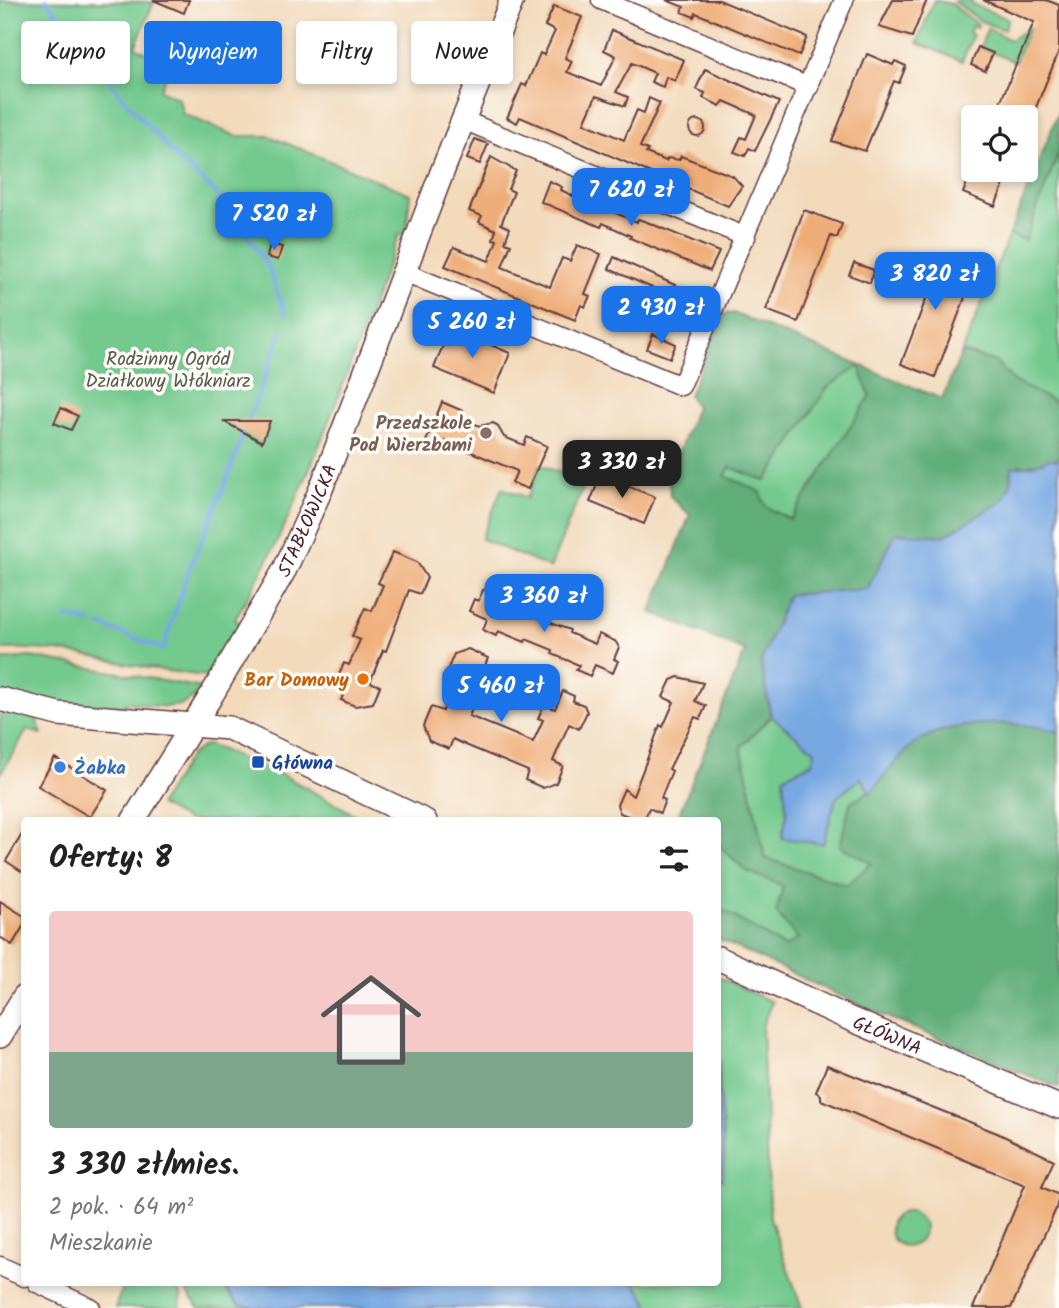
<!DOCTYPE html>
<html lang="pl">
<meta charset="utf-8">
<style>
:root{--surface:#fff;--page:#f2f2f2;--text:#222;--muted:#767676;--line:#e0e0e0;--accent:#1a73e8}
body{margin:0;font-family:Kalam,sans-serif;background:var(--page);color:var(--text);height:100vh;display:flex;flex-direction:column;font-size:26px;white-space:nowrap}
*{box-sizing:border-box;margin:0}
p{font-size:23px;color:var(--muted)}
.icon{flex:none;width:38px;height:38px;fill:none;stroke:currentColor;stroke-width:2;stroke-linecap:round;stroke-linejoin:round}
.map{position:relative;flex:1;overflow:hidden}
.sheet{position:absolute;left:21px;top:817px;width:700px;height:469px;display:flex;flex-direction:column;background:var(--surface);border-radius:7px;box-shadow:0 4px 10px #0003}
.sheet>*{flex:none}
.top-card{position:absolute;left:21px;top:21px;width:700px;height:63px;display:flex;gap:14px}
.tools{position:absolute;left:961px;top:105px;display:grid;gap:14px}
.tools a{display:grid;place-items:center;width:77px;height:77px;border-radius:7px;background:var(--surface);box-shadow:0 4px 10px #0003;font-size:35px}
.price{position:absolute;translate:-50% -60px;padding:0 16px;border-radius:14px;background:var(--accent);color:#fff;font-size:23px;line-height:46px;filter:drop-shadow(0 2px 4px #0008)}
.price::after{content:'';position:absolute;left:50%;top:42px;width:21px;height:16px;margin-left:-10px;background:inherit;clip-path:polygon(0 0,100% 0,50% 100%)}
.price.active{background:#222;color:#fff}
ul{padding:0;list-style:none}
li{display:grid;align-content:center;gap:14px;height:371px;padding:0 28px}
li+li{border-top:2px solid var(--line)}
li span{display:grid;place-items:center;height:217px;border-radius:7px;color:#555}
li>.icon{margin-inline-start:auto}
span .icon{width:126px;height:126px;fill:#fffc;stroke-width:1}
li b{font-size:30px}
h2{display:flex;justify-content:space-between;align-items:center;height:84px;padding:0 28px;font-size:30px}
.pill{padding:0 24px;border-radius:7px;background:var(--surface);box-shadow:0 4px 10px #0003;font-size:24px;line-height:63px}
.pill.active{background:var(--accent);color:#fff}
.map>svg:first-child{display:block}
</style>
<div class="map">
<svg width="1059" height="1308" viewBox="0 0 1059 1308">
<rect width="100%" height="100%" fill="#fdfcf7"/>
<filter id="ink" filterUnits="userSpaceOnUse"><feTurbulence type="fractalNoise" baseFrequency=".0143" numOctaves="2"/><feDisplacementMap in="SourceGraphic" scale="14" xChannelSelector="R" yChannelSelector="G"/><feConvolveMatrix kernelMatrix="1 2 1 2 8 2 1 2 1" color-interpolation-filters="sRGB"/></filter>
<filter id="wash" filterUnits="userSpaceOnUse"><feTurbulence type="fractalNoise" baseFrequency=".00686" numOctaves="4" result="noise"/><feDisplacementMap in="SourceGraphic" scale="28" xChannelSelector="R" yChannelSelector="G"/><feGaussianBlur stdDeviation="1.57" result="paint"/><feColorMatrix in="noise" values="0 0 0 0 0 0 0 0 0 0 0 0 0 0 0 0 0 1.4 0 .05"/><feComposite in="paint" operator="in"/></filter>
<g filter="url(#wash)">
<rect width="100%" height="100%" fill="#f2dabb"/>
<!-- green -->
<path fill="#73c98e" stroke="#5e745c" stroke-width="2" d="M0 0 154 2 135 47 170 65 160 90 179 99 183 114 236 136H269L410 194 406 236 399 234C349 364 307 499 235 619L241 624 210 676C140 672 70 644 0 649Z
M934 0 951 4 978 24 977 27 972 26 969 33 973 35 962 61 917 43Z
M972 0 971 4 1008 19 1004 30 981 21 954 1Z
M988 28 1010 40 1029 28 1015 62 980 47Z
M1059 152V404L1013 381 996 362 962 352 1009 235 1025 239Z
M859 366 871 396 791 519C767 510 746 491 725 476L730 467 766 481 827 388Z
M540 465 585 482 550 568 481 539 502 488 527 498Z
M31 657 202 688C183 716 154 705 125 702L124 707 96 706V710L0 693V660Z
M0 707 36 718 42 734 27 730 0 775Z
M771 716 815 750 812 763 783 777 787 814 782 838 823 843 836 798 862 777 870 793 850 803 872 863 847 885 765 858 741 747Z
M206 745C228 749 246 766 270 768L366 821H188L159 805 191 754Z
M718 844 746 871 784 886 798 939 785 947 718 907Z
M718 977 772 1002 762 1026 770 1218 802 1308H651L635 1283H718V1178L721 1180Z
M890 1229a17 17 0 1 1 34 0a17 17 0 1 1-34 0Z
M124 1283H172L181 1295 180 1308H115Z
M180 1283H221L238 1304 256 1308H199Z"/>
<!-- forest -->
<path fill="#5ead79" stroke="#546652" stroke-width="2" fill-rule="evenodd" d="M1059 111V152L1025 240 1009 235Z
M733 313 942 399 962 352 996 362 1013 381 1059 404V460C1045 458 1034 467 1019 465L1010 473 1011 484 1001 502 944 536 896 533 867 589 788 595 761 662 771 716 741 747 765 858 847 885 872 863 840 846 850 803C881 788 886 770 909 748 941 718 1019 720 1059 732V1088L875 1012 718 939V907L784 947 798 939 776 913 783 886 746 871 718 844V821H676L745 651 651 612 690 515 670 496 669 477 696 407 689 395 724 314ZM859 366 870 396 791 519C776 513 762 509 761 492L725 476 730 467 766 481 827 388Z"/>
<!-- water -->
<path fill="#77a8e2" stroke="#606486" stroke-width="2" d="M1049 459 1059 460V732C1019 720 942 718 909 748 895 761 883 778 870 793L861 778 836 798 823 844 782 838 787 814 783 777 812 763 815 751 771 716 761 662 788 595 867 589 896 533 944 536 1001 502 1011 484 1012 467 1030 466Z
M718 1063 724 1155 722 1180 718 1178Z
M221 1283H635L651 1308H257L238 1304Z"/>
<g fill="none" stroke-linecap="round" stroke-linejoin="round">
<!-- stream -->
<path stroke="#77a8e2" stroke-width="4.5" d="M46 0 124 99 176 157 214 191 234 216 268 266 285 314
M66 617 91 622
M100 625 163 649 190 567 223 489 282 330"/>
</g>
<g id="blocks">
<!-- building -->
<path fill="#efae79" d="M153 0H189L184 13Z
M666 0H719L807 37 799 56 696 13 694 17 682 12 684 7Z
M893 0H927L912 37 879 27Z
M983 0H1046L1059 5V51L1032 117H994L1034 22Z
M554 6 582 17 565 58 572 61 567 72 601 86 616 56 604 50 612 30 684 60 675 81 666 77 663 87 651 82 655 73 632 63 616 92 628 97 625 106 596 96 584 123 624 140 637 110 644 113 649 98 660 103 640 147 648 150 646 153 666 161 668 158 679 160 681 156 733 176 742 186 728 206 520 117 517 123 507 118 522 84 526 86 540 53 544 55 555 31 545 26Z
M978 47 993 53 985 71 971 65Z
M867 54 893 65 895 61 906 66 899 83 894 81 865 151 832 141Z
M705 69 779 102 755 151 749 148 745 156 734 152 741 137 746 139 756 115 724 101 720 106 703 98 705 93 696 89Z
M689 128a8 8 0 1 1 16 0a8 8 0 1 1-16 0Z
M475 139 488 144 480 164 467 159Z
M491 157 516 171 508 189 514 192 501 224 510 228 505 242 511 244 502 267 550 287 562 258 570 261 577 245 601 254 585 294 590 296 585 307 581 305 575 320 445 266 454 247 489 261 497 240 493 239 496 230 479 222 482 216 469 211Z
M976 170H1010L995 206 963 193 971 173 974 174Z
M549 181 562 187 561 190 571 195 594 205 596 201 609 207 608 210 637 222 638 219 647 222 719 252 710 271 630 238 631 236 603 223 601 227 541 202Z
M804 210 842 224 837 238 831 236 798 322 766 310Z
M270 244 282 247 278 260 267 257Z
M915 254 973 276 935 377 901 364 929 291 904 281Z
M614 257 688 291 684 302 609 269Z
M854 263 874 270 870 283 849 275Z
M450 328 510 353 494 393 434 368Z
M653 334 676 344 670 358 647 349Z
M442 402 463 411 459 418 480 426 493 423 497 425 504 437 524 445 527 437 547 446 528 489 512 483 517 471 445 441 441 451 425 444Z
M61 408 78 416 71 430 54 423Z
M223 421H270L262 442Z
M601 475 655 497 644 524 590 502Z
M393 552 417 562 427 578 420 594 409 590 386 651 383 650 370 682 380 686 373 703 355 706 341 700 349 682 338 677 344 663 349 665 360 640 352 636 365 608 372 611 383 585 378 583Z
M491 587 507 594 503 605 570 630 569 633 595 644 599 634 615 641 619 647 614 659 618 661 613 673 595 665 590 676 576 670 579 665 552 654 553 650 526 639 525 642 498 631 496 636 483 630 487 619 469 611 474 599 478 601 483 590Z
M468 649 488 658 481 676 491 680 484 696 479 693 469 716 533 742 543 720 538 718 544 705 555 709 563 691 574 696 573 701 584 705 587 712 579 729 569 724 553 761 563 766 556 783 543 788 525 780 528 771 468 746 453 739 449 749 429 741 423 726 431 707 443 711 456 677 446 673 454 654Z
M678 677 703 683 695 701 706 706 700 719 695 717 669 769 672 771 661 798 665 800 660 813 649 808 644 821H629L631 817 620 813 617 805 624 789 633 796 660 725 663 727 674 702 663 697 671 680Z
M55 758 107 790 90 817 38 786Z
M24 831V873L6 861Z
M0 901 24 916V925L12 945 0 937Z
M827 1065 997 1133 1054 1160 1042 1187 1059 1195 1056 1209 1011 1308H973L1025 1185 821 1100V1095L816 1092Z"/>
</g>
</g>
<g filter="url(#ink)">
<use href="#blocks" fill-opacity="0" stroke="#633b41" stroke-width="2"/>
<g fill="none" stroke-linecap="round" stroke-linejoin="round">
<!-- minor casing -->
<g stroke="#633b41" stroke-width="21">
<path id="minor" d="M601 0 809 87
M463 120 746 237
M404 272 681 386 844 0
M0 1266 24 1277
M37 1283 91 1308"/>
</g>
<!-- tertiary casing -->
<g stroke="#633b41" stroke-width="26">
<g id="tertiary">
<path d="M0 699 58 714 229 728 425 821"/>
<path id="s1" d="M133 821 211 696 285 569 321 489 444 167 512 0"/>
<path id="s2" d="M718 958 848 1018 1059 1107"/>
<path d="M0 1036 24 997"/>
</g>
</g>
<!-- minor -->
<use href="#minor" stroke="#fff" stroke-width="18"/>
<!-- tertiary -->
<use href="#tertiary" stroke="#fff" stroke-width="23"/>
</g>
</g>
<!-- markers -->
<circle fill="#8d6e63" stroke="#fdfcf7" stroke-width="2.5" cx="486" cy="433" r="7"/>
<circle fill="#e8710a" stroke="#fdfcf7" stroke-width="2.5" cx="363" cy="679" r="7"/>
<rect fill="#1a4fb4" stroke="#fdfcf7" stroke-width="2.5" x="251" y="755" width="14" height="14" rx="3.5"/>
<circle fill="#3f7fe0" stroke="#fdfcf7" stroke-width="2.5" cx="60" cy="767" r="7"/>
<g text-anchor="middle" stroke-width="7" stroke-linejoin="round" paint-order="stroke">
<!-- park labels -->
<g font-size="19" fill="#585a4e" stroke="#fdfcf7">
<text x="168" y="365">Rodzinny Ogród<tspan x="168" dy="22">Działkowy Włókniarz</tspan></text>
</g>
<!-- education labels -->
<g font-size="19" font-weight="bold" fill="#785e54" stroke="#fdfcf7" text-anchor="end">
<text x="472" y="429">Przedszkole<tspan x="472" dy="22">Pod Wierzbami</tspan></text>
</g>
<!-- street labels -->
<g font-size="19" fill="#4a1f2b" stroke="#fdfcf7">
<text dy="7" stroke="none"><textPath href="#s1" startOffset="348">STABŁOWICKA</textPath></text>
<text dy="7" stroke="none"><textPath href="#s2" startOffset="186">GŁÓWNA</textPath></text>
</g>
<!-- food labels -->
<g font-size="19" font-weight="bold" fill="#c56008" stroke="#fdfcf7" text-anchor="end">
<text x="349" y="686">Bar Domowy</text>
</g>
<!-- transit labels -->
<g font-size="19" font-weight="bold" fill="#164399" stroke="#fdfcf7" text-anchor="start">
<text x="272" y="769">Główna</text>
</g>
<!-- shop labels -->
<g font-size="19" font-weight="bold" fill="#366cbe" stroke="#fdfcf7" text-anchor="start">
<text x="74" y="774">Żabka</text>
</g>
</g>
</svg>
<div class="tools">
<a><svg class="icon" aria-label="locate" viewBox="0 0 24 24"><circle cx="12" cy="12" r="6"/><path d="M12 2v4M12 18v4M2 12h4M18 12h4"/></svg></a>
</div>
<b class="price" style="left:631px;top:228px">7 620 zł</b>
<b class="price" style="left:274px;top:252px">7 520 zł</b>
<b class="price" style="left:935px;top:312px">3 820 zł</b>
<b class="price" style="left:661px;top:346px">2 930 zł</b>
<b class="price" style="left:472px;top:360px">5 260 zł</b>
<b class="price active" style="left:622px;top:500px">3 330 zł</b>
<b class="price" style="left:544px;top:634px">3 360 zł</b>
<b class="price" style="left:501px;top:724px">5 460 zł</b>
<div class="top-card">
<a class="pill">Kupno</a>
<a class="pill active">Wynajem</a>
<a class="pill">Filtry</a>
<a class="pill">Nowe</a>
</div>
<section class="sheet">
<h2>Oferty: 8<svg class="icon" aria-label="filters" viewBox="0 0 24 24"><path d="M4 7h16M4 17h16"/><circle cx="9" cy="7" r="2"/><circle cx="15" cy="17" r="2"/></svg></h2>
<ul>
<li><span style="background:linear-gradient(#f6c9c9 65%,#7fa58c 0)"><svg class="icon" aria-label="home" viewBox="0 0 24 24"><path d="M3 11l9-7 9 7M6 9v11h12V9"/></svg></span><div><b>3 330 zł/mies.</b><p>2 pok. · 64 m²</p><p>Mieszkanie</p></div></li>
</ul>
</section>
</div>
